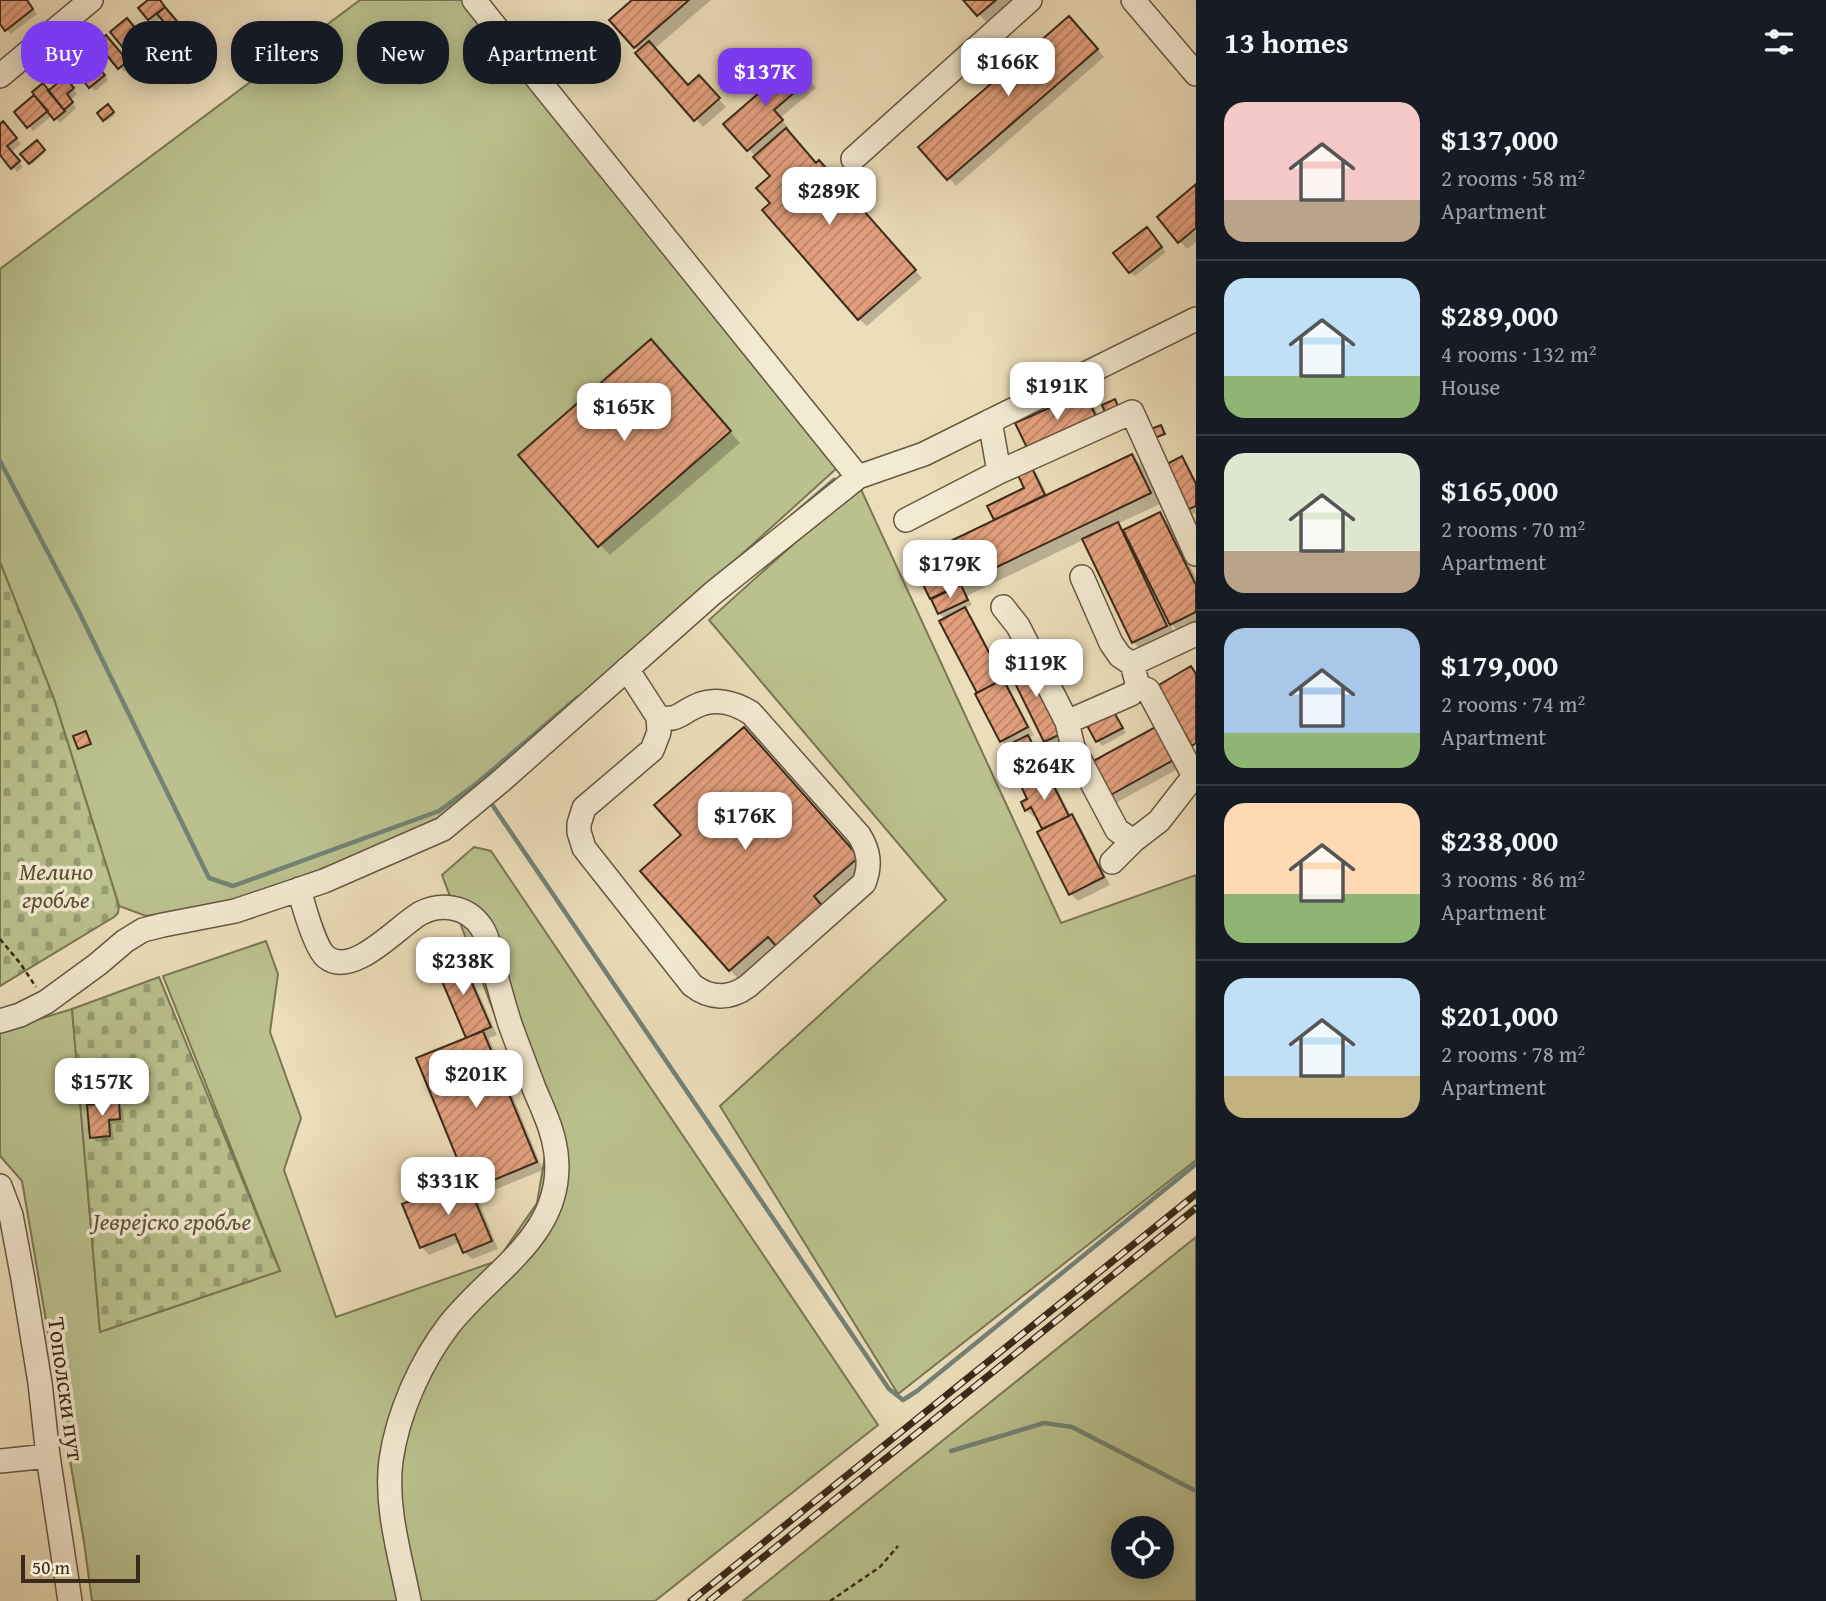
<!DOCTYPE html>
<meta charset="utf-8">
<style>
:root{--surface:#171b24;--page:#20242c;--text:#f1f3f6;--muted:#9ea1a6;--line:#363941;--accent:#7c3aed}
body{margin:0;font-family:"Gentium Book Plus",serif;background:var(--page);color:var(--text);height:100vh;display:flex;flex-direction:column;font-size:26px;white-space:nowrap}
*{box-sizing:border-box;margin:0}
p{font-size:23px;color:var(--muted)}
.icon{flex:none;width:38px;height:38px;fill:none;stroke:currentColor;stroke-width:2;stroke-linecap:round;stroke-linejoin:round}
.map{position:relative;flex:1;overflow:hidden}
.sheet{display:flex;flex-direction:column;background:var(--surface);width:630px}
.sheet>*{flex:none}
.top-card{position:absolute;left:21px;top:21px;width:665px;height:63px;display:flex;gap:14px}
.controls{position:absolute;left:1111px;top:1516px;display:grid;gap:14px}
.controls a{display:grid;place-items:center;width:63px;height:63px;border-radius:50%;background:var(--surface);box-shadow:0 4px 18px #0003;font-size:35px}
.scale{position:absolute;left:21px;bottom:18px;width:119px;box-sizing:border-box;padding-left:7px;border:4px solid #3a2a19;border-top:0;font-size:19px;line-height:24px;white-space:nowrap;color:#3a2a19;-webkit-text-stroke:5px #f3ead2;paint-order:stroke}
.price{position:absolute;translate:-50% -60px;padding:0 16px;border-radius:14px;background:#fff;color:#222;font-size:23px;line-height:46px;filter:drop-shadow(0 2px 4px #0008)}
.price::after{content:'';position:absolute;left:50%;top:42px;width:21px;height:16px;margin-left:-10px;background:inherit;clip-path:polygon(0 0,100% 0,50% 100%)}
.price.active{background:var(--accent);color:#fff}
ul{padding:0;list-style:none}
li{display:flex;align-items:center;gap:21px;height:175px;padding:0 28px}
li+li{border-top:2px solid var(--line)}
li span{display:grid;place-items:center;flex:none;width:196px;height:140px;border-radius:21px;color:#555}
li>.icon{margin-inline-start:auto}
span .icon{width:84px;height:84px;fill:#fffc;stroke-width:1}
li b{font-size:30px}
h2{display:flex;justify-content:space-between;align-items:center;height:84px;padding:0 28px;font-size:30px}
.chip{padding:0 24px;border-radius:28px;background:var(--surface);box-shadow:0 4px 18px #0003;font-size:24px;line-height:63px}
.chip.active{background:var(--accent);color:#fff}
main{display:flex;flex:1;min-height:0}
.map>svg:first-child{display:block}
</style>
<main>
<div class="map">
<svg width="1196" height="1601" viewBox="0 0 1196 1601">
<defs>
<pattern id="cemetery-stones" width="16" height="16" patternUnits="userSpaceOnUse" patternTransform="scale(1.75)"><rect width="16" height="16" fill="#bac18e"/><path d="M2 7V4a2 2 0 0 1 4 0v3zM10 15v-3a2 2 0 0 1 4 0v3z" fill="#989d73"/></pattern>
<pattern id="building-hatch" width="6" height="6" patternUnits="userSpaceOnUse" patternTransform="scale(1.75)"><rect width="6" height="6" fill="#e4a07e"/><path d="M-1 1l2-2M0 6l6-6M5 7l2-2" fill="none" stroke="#ba8366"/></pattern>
</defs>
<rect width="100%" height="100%" fill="#ecdeba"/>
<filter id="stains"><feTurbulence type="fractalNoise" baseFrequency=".00286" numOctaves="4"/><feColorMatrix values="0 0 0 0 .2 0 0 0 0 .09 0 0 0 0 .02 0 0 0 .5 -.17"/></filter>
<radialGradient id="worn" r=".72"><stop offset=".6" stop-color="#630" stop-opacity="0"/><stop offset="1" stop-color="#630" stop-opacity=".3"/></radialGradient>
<!-- green -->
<path fill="#bac18e" stroke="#7a7654" stroke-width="2" fill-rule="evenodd" d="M360 0H463L848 458 447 821 246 898 146 916 119 906 54 699 0 562V269Z
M859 485 1061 923 1196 875V1160L898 1394 720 1106 946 900 709 620Z
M474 847 491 851 878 1425 655 1601H92L84 1542 22 1181 0 1156V1031L72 1009 100 1332 280 1271 163 976 266 941 278 974 270 1032 301 1118 284 1170 336 1317 497 1261 537 1203 546 1150 442 875Z
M1196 1237V1601H743ZM1124 1528H1162V1566H1124Z"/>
<!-- cemetery -->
<path fill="url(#cemetery-stones)" stroke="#7a7654" stroke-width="2" d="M0 562 54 699 119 906 118 913 114 917 0 986Z
M159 977 280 1271 100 1332 72 1009Z"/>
<!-- shadow -->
<path fill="#0003" d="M0 0H26L37 14 11 34 0 22Z
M151 0H158L182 29 176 34 162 17 154 24 141 8Z
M635 0H711L654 49 688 87 706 85 726 107 703 127 635 47Z
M966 0H1011L986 22Z
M132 25 142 37 152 28 175 55 167 62 147 38 129 53 125 48Z
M1077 25 1104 57 956 186 921 147Z
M111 42 131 67 124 72 99 43Z
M91 59 108 80 95 91 91 86Z
M802 72 816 88 780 118 789 128 786 131 816 164 826 170 922 278 867 326 859 319 772 203 773 176 726 124Z
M69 84 77 94 70 100 76 108 60 123 53 115 33 131 17 112 37 96Z
M108 107 115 115 106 121 99 113Z
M0 126 8 128 21 144 11 152 23 167 17 172 0 153Z
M37 142 45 153 32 164 23 154Z
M1196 186V242L1187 249 1159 217Z
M1151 234 1166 252 1135 276 1130 272Z
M661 352 740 443 610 555 600 545Z
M1084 394 1092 402 1104 429 1018 424Z
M1132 456 1142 466 1160 504 1117 524 1124 531 1160 514 1170 525 1196 578V627L1181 634 1170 623 1176 637 1144 652 1133 642 1085 539 967 596 972 605 964 609 972 617 1034 735 1028 738 1035 745 1071 816 1079 824 1110 885 1078 901 1070 893 1037 815 1034 817 1026 810 1029 800 1008 747 1001 741 946 620 939 613 931 598 997 521 995 519 1026 489 1030 466 1037 474 1048 496Z
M1182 458 1187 463 1196 482V513L1193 514 1189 509 1167 465Z
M1009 668 1072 739 1053 749 1046 741Z
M1111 709 1116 714 1126 733 1102 746 1098 741 1087 722Z
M1158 727 1183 766 1116 803 1108 796Z
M743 729 868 868 740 980 730 970 683 836Z
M460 958 467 966 497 1035 489 1038 543 1170 477 1197 498 1249 472 1259 464 1252 460 1242 429 1255 422 1247 468 1180 469 1039Z
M118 1104 123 1109 124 1123 112 1124 114 1140 97 1142 92 1137Z"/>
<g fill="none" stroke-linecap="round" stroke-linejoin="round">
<!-- stream -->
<path stroke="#738275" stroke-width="4.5" d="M0 461 77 608 209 878 233 886 439 811 476 784 479 787
M792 516 834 480
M476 784 577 698
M493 806 889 1389 903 1400 917 1391 1196 1164
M951 1451 1044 1423 1072 1427 1196 1491"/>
</g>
<!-- building -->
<path fill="url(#building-hatch)" stroke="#3a2a19" stroke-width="2" d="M0 0H27L33 9 5 31 0 24Z
M148 0H160L165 7 148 20 138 8Z
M632 0H689L634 48 609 20Z
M963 0H996L977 16Z
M165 7 181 26 173 33 157 14Z
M1069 16 1098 49 947 180 918 147Z
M127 18 141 35 124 49 110 32Z
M152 26 172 50 161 59 141 35Z
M106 35 128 61 118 69 97 43Z
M649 41 688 85 699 75 720 98 694 121 635 53Z
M86 53 105 75 89 88 71 65Z
M795 62 810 79 774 110 783 120 747 151 723 124Z
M65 77 74 88 67 94 73 102 64 110 48 91Z
M43 83 65 111 54 120 32 92Z
M34 95 48 111 27 128 14 112Z
M108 104 114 112 103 121 97 113Z
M3 121 17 138 7 146 20 161 11 169 0 155V124Z
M786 128 816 163 819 160 916 270 858 320 762 210 770 203 756 188 770 176 753 157Z
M37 140 45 150 29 164 20 154Z
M1196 184V228L1178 243 1157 217Z
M1147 227 1162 247 1129 273 1113 253Z
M651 339 731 431 598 547 518 455Z
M1085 392 1098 421 1029 452 1015 423Z
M1115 399 1120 411 1107 417 1102 405Z
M1161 425 1165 434 1152 439 1148 430Z
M1132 454 1151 493 930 599 911 560Z
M1182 456 1196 484V506L1187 510 1165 465Z
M1030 464 1045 495 994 520 987 506 1024 488 1016 471Z
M1160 512 1196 585V612L1170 625 1123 530Z
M1118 522 1167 626 1132 643 1082 539Z
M961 585 968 600 938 614 931 599Z
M965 607 1003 679 977 693 939 621Z
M1028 657 1065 732 1044 742 1007 667Z
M1191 666 1196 674V743L1192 746 1157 686Z
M1003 679 1028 727 1000 742 975 694Z
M1111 707 1123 728 1096 742 1085 722Z
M1159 725 1177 758 1107 797 1088 764Z
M744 727 859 857 814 896 823 907 777 947 768 937 729 971 640 871 681 835 654 805Z
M86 731 91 744 78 749 73 736Z
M1028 735 1048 775 1022 788 1002 748Z
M1048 775 1069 816 1042 829 1031 807 1025 811 1021 802 1027 799 1022 788Z
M1072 814 1104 877 1069 895 1037 832Z
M460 956 491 1027 466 1038 436 967Z
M483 1031 537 1162 470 1190 416 1058Z
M119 1102 120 1119 109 1120 110 1136 90 1138 87 1105Z
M466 1179 492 1241 463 1253 455 1234 420 1248 402 1204Z"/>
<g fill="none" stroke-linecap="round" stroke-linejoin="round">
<!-- minor casing -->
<g stroke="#665741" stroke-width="26">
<path id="minor" d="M474 0 858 477
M1133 0 1196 74
M0 76 91 0
M853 159 1030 0
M990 421 999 472
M906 520 999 472 1132 412 1196 554
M1082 577 1111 643 1120 656 1132 664 1138 686 1148 690 1194 776 1159 821 1133 841 1112 862
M1003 607 1018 626 1067 722 1073 747 1117 830 1133 841
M1132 664 1196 634
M627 669 658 717 659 732 652 750 584 808 579 824V832L584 848 692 985C710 999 729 1000 748 986L864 883C871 865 869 851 859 835L751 713C734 702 713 697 694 707 678 715 677 721 658 717
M1067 722 1131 694 1138 686
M299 889C303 904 315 948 326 957 353 979 400 924 421 913 431 908 441 906 452 908 464 910 475 917 482 928 489 939 491 955 494 968 499 987 504 1005 510 1024 518 1046 526 1067 534 1088 543 1110 553 1129 556 1153 566 1234 492 1270 449 1325 420 1363 398 1413 391 1460 385 1507 400 1555 409 1601
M0 1021 20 1015 46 1002 98 964 125 941 143 930 163 925 235 911 324 881 443 829 501 781 713 593 858 477 924 454 1196 319
M0 1186 11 1215 23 1279 40 1383 48 1456 70 1601
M0 1461 48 1456"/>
</g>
<!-- path -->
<path stroke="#3a2a19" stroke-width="2.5" stroke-dasharray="5 3.5" stroke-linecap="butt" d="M0 939 20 963 36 987
M830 1601 880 1567 898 1546"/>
<!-- minor -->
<use href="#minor" stroke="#f3ead2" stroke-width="23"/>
<!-- rail casing -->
<g stroke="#3a2a19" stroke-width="7">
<path id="rail" d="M691 1601 1196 1194
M709 1601 1196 1208"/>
</g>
<!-- rail -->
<use href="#rail" stroke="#f3ead2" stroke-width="4.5" stroke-dasharray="13" stroke-linecap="butt"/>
</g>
<g text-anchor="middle" stroke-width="7" stroke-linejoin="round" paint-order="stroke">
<!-- park labels -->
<g font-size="24" font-style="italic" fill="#5a5036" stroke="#f3ead2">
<text x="56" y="880">Мелино<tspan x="56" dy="28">гробље</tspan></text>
<text x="172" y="1230">Јеврејско гробље</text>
</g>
<!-- street labels -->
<g font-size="24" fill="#3a2a19" stroke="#f3ead2">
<text transform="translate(66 1389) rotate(82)" y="8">Тополски пут</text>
</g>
</g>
<rect width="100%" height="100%" filter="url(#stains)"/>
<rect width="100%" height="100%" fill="url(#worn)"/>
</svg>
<div class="controls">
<a><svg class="icon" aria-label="locate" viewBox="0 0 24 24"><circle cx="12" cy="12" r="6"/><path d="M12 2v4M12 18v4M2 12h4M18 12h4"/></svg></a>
</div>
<div class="scale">50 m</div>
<b class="price" style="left:1008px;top:98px">$166K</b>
<b class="price active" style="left:765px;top:108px">$137K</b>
<b class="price" style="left:829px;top:227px">$289K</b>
<b class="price" style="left:1057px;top:422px">$191K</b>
<b class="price" style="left:624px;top:443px">$165K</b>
<b class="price" style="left:950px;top:600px">$179K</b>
<b class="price" style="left:1036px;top:699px">$119K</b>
<b class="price" style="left:1044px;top:802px">$264K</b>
<b class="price" style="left:745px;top:852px">$176K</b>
<b class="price" style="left:463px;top:997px">$238K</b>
<b class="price" style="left:476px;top:1110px">$201K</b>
<b class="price" style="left:102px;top:1118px">$157K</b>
<b class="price" style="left:448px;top:1217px">$331K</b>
<div class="top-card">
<a class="chip active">Buy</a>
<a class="chip">Rent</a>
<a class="chip">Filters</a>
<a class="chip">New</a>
<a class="chip">Apartment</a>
</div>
</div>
<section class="sheet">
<h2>13 homes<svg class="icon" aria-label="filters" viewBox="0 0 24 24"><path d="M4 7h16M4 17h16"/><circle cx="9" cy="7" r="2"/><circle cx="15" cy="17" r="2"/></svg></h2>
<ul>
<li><span style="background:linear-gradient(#f6c9c9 70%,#b9a48a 0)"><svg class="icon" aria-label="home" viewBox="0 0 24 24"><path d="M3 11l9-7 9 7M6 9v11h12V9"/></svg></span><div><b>$137,000</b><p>2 rooms · 58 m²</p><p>Apartment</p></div></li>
<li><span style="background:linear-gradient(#bfe0f5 70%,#8fb573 0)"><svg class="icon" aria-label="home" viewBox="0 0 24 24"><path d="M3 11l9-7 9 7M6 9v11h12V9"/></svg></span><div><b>$289,000</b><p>4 rooms · 132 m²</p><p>House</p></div></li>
<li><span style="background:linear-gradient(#dfe7d0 70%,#b9a48a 0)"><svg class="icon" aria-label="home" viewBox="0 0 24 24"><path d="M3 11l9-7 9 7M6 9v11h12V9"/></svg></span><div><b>$165,000</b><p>2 rooms · 70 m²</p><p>Apartment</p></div></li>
<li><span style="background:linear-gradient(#a9c7e8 75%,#8fb573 0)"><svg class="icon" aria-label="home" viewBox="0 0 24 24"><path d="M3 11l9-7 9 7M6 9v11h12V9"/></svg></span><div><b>$179,000</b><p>2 rooms · 74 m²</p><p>Apartment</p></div></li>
<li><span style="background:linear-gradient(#ffd9b3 65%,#8fb573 0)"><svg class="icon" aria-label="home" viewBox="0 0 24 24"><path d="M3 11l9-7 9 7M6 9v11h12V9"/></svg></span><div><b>$238,000</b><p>3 rooms · 86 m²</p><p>Apartment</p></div></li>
<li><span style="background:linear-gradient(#bfe0f5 70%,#c2b280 0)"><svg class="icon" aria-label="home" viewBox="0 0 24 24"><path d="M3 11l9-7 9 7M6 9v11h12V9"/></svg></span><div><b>$201,000</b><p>2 rooms · 78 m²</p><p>Apartment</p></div></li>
</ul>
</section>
</main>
